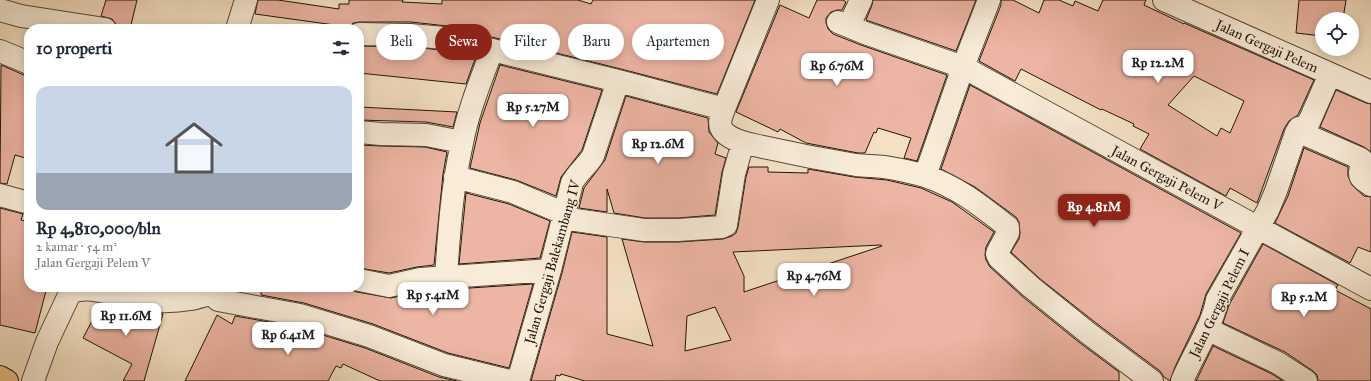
<!DOCTYPE html>
<html lang="id">
<meta charset="utf-8">
<style>
:root{--surface:#fff;--page:#f6f6f7;--text:#1f2937;--muted:#747a83;--accent:#8f2418}
body{margin:0;font-family:"IM FELL Great Primer",serif;background:var(--page);color:var(--text);height:100vh;display:flex;flex-direction:column;font-size:15px;white-space:nowrap}
*{box-sizing:border-box;margin:0}
p{font-size:13px;color:var(--muted)}
.icon{flex:none;width:22px;height:22px;fill:none;stroke:currentColor;stroke-width:2;stroke-linecap:round;stroke-linejoin:round}
.map{position:relative;flex:1;overflow:hidden}
.sheet{position:absolute;left:24px;top:24px;width:340px;height:268px;display:flex;flex-direction:column;background:var(--surface);border-radius:16px;box-shadow:0 2px 10px #0003}
.sheet>*{flex:none}
.banner{position:absolute;left:376px;top:24px;width:380px;height:36px;display:flex;gap:8px}
.buttons{position:absolute;left:1315px;top:12px;display:grid;gap:8px}
.buttons a{display:grid;place-items:center;width:44px;height:44px;border-radius:50%;background:var(--surface);box-shadow:0 2px 10px #0003;font-size:20px}
.price{position:absolute;translate:-50% -34px;padding:0 9px;border-radius:8px;background:#fff;color:#222;font-size:13px;line-height:26px;filter:drop-shadow(0 1px 2px #0008)}
.price::after{content:'';position:absolute;left:50%;top:24px;width:12px;height:9px;margin-left:-6px;background:inherit;clip-path:polygon(0 0,100% 0,50% 100%)}
.price.active{background:var(--accent);color:#fff}
ul{padding:0;list-style:none}
li{display:grid;align-content:center;gap:8px;height:212px;padding:0 12px}
li span{display:grid;place-items:center;height:124px;border-radius:12px;color:#555}
li>.icon{margin-inline-start:auto}
span .icon{width:72px;height:72px;fill:#fffc;stroke-width:1}
li b{font-size:17px}
h2{display:flex;justify-content:space-between;align-items:center;height:48px;padding:0 12px;font-size:17px}
.chip{padding:0 14px;border-radius:18px;background:var(--surface);box-shadow:0 2px 10px #0003;font-size:14px;line-height:36px}
.chip.active{background:var(--accent);color:#fff}
.map>svg:first-child{display:block}
</style>
<div class="map">
<svg width="1371" height="381" viewBox="0 0 1371 381">
<rect width="100%" height="100%" fill="#f4e1c4"/>
<filter id="stains"><feTurbulence type="fractalNoise" baseFrequency=".005" numOctaves="4"/><feColorMatrix values="0 0 0 0 .2 0 0 0 0 .09 0 0 0 0 .02 0 0 0 .5 -.17"/></filter>
<radialGradient id="worn" r=".72"><stop offset=".6" stop-color="#630" stop-opacity="0"/><stop offset="1" stop-color="#630" stop-opacity=".3"/></radialGradient>
<!-- building -->
<path fill="#edb5a4" stroke="#201406" fill-rule="evenodd" d="M106 0H137L130 29H117L116 24 112 19 101 16Z
M258 0H278L339 9V4H349V0H403L402 2 442 4V0H578L591 4 593 0H755L717 94 621 69 447 26 411 22H359L353 23 349 27 255 14Z
M817 0H843L846 2 842 10H837L831 12 826 18V23L828 29 833 34 861 45 947 75 917 161 904 158 911 138 878 128 876 133 874 132 865 153H858L806 143 780 129 778 132 736 112 780 5 809 18Z
M873 0H976L956 51 866 20 872 5Z
M1001 0H1013L1039 13 1044 0H1059L1073 6 1075 1 1098 11 1103 0H1146L1144 5 1184 24V23L1314 80 1298 115 1289 121 1284 129 1257 203 1230 188 1226 196 1140 149 1149 134 1133 126 1134 124 1102 109 1101 110 1021 69 1015 81 979 61 1001 5ZM1194 76 1244 101 1230 133 1221 128 1217 136 1168 105Z
M1299 0H1346L1343 19H1322V36L1296 33Z
M359 46 410 47 442 50 475 59 466 84 359 73Z
M1 65 24 75H29V159L15 155 7 184 0 183Z
M500 65 602 90 582 150 561 177 556 196 516 180 470 168 480 123Z
M970 85 1241 233 1206 294 1200 315 1175 367 1170 381 1164 377 1160 371 1096 323 1039 278 1011 252 1019 239 1020 233 1019 222 1016 217 975 187 941 169Z
M1336 90 1366 103 1371 104V152L1364 147 1320 127Z
M626 96 708 118 709 132 718 143 715 154 726 158 722 172 715 215 678 218H645L614 213 607 189V212L579 208 584 188 605 160Z
M359 107 457 112 453 127 426 122 359 120Z
M359 145 381 146 425 147 447 152 443 174 434 265 417 267 389 273 359 268Z
M1304 148 1348 167V176L1352 185 1364 196 1371 197V252L1358 247 1350 263 1275 223 1288 196Z
M749 167H768V172L808 173V169L854 177 887 180 921 188 952 202 994 232 986 247 985 255 986 260 990 267 1023 297 1080 343 1119 372V381H585L561 374 560 376 556 375 555 381H531L562 273 572 232 607 237V334L653 346 622 239 644 242H678L723 239 732 236 736 233 738 227 746 177ZM881 245 882 246 744 292V276L733 252ZM715 307 731 340 685 351 687 316Z
M466 193 509 204 550 221 540 258 459 264Z
M0 208 23 214 21 220 29 222V287H47L35 333 0 325Z
M1263 244 1338 285 1335 290 1371 309V381H1318L1317 375 1313 371 1285 352 1223 323 1229 305Z
M533 284 509 368 448 353 373 324 304 303 261 295 262 287H349L351 290 357 292 391 298 422 291Z
M101 304 141 312 163 314 144 381H123L132 364 83 338Z
M217 315 232 324 235 316 297 327 365 348 439 377 457 381H380L343 364 341 368 336 366 328 381H185Z
M1213 346 1272 374 1283 381H1196Z"/>
<g fill="none" stroke-linecap="round" stroke-linejoin="round">
<!-- minor casing -->
<g stroke="#554736" stroke-width="24">
<path id="minor" d="M768 0 724 109C721 117 717 125 724 132 733 142 751 144 763 147 794 154 825 160 856 165 865 166 874 166 884 167 898 169 911 172 925 176 958 187 981 206 1008 227V233L998 251 997 254 999 258 1031 287 1088 333 1152 381
M1164 0 1371 92
M0 10 21 16 105 29
M838 22 865 33 963 67 1371 289
M849 26 861 0
M237 29 246 0
M359 34 411 35 444 38 618 81 724 109
M0 51 29 63
M1297 131 1359 158 1362 160C1360 176 1356 176 1371 185
M359 132 381 134 426 135 462 142
M925 176 963 67 989 0
M455 177 513 192 563 213
M0 195 29 203
M562 218 644 230H678L722 227 726 225 734 174 743 142
M446 277C449 232 452 187 462 143 468 111 481 80 492 50
M359 280 389 286 420 279 550 270
M211 294 218 300 300 315 369 336 444 365 510 381
M1207 329 1278 363 1306 381
M33 381 47 342 70 293C84 286 99 291 115 294 142 300 162 304 191 299 204 296 210 295 222 287
M518 381 550 270 572 183C577 173 587 166 593 156L618 81
M1182 381C1192 357 1213 325 1217 300L1268 210 1276 191 1296 133 1299 128 1305 126 1309 122 1330 74"/>
</g>
<!-- major casing -->
<g stroke="#201406" stroke-width="24">
<path id="major" d="M0 377 7 381"/>
</g>
<!-- minor -->
<use href="#minor" stroke="#f8ecd9" stroke-width="22"/>
<!-- major -->
<use href="#major" stroke="#eac082" stroke-width="22"/>
</g>
<g text-anchor="middle" stroke-width="3" stroke-linejoin="round" paint-order="stroke">
<!-- street labels -->
<g font-size="14" fill="#201406" stroke="#f8ecd9">
<text transform="translate(1267 46) rotate(24)" y="5">Jalan Gergaji Pelem</text>
<text transform="translate(1167 178) rotate(28)" y="5">Jalan Gergaji Pelem V</text>
<text transform="translate(552 262) rotate(-74)" y="5">Jalan Gergaji Balekambang IV</text>
<text transform="translate(1219 303) rotate(-64)" y="5">Jalan Gergaji Pelem I</text>
</g>
</g>
<rect width="100%" height="100%" filter="url(#stains)"/>
<rect width="100%" height="100%" fill="url(#worn)"/>
</svg>
<div class="buttons">
<a><svg class="icon" aria-label="locate" viewBox="0 0 24 24"><circle cx="12" cy="12" r="6"/><path d="M12 2v4M12 18v4M2 12h4M18 12h4"/></svg></a>
</div>
<b class="price" style="left:1158px;top:84px">Rp 12.2M</b>
<b class="price" style="left:837px;top:87px">Rp 6.76M</b>
<b class="price" style="left:533px;top:128px">Rp 5.27M</b>
<b class="price" style="left:658px;top:165px">Rp 12.6M</b>
<b class="price active" style="left:1094px;top:228px">Rp 4.81M</b>
<b class="price" style="left:814px;top:297px">Rp 4.76M</b>
<b class="price" style="left:433px;top:316px">Rp 5.41M</b>
<b class="price" style="left:1304px;top:318px">Rp 5.2M</b>
<b class="price" style="left:126px;top:337px">Rp 11.6M</b>
<b class="price" style="left:288px;top:356px">Rp 6.41M</b>
<div class="banner">
<a class="chip">Beli</a>
<a class="chip active">Sewa</a>
<a class="chip">Filter</a>
<a class="chip">Baru</a>
<a class="chip">Apartemen</a>
</div>
<section class="sheet">
<h2>10 properti<svg class="icon" aria-label="filters" viewBox="0 0 24 24"><path d="M4 7h16M4 17h16"/><circle cx="9" cy="7" r="2"/><circle cx="15" cy="17" r="2"/></svg></h2>
<ul>
<li><span style="background:linear-gradient(#c9d6e8 70%,#9aa5b1 0)"><svg class="icon" aria-label="home" viewBox="0 0 24 24"><path d="M3 11l9-7 9 7M6 9v11h12V9"/></svg></span><div><b>Rp 4,810,000/bln</b><p>2 kamar · 54 m²</p><p>Jalan Gergaji Pelem V</p></div></li>
</ul>
</section>
</div>
